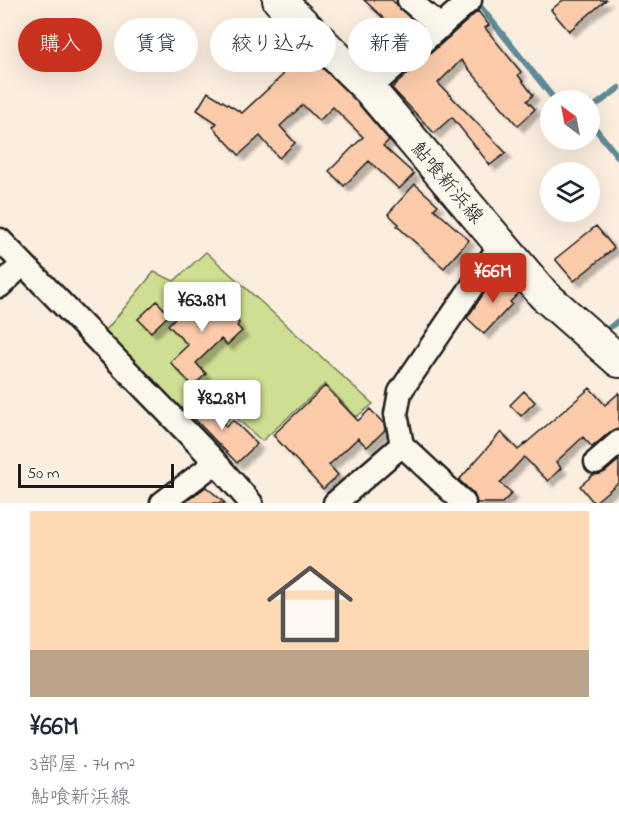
<!DOCTYPE html>
<html lang="ja">
<meta charset="utf-8">
<style>
:root{--surface:#fff;--page:#f2f2f3;--text:#1f2937;--muted:#747a83;--accent:#c8321e}
body{margin:0;font-family:"Indie Flower","Klee One",sans-serif;background:var(--page);color:var(--text);height:100vh;display:flex;flex-direction:column;font-size:22px;white-space:nowrap}
*{box-sizing:border-box;margin:0}
p{font-size:20px;color:var(--muted)}
.icon{flex:none;width:33px;height:33px;fill:none;stroke:currentColor;stroke-width:2;stroke-linecap:round;stroke-linejoin:round}
.map{position:relative;height:503px;overflow:hidden}
.drawer{display:flex;flex-direction:column;background:var(--surface);flex:1}
.drawer>*{flex:none}
.hud{position:absolute;left:18px;top:18px;width:584px;height:54px;display:flex;gap:12px}
.needle{width:39px;rotate:328deg}
.buttons{position:absolute;left:540px;top:90px;display:grid;gap:12px}
.buttons a{display:grid;place-items:center;width:60px;height:60px;border-radius:50%;background:var(--surface);box-shadow:0 6px 24px #0002;font-size:30px}
.scale{position:absolute;left:18px;bottom:15px;width:156px;box-sizing:border-box;padding-left:6px;border:3px solid #1c1c1c;border-top:0;font-size:16px;line-height:21px;white-space:nowrap;color:#1c1c1c;-webkit-text-stroke:4px #fbf7ec;paint-order:stroke}
.price{position:absolute;translate:-50% -51px;padding:0 14px;border-radius:6px;background:#fff;color:#222;font-size:20px;line-height:39px;filter:drop-shadow(0 2px 3px #0008)}
.price::after{content:'';position:absolute;left:50%;top:36px;width:18px;height:14px;margin-left:-9px;background:inherit;clip-path:polygon(0 0,100% 0,50% 100%)}
.price.on{background:var(--accent);color:#fff}
ul{padding:0;list-style:none}
li{display:grid;align-content:center;gap:12px;height:318px;padding:0 30px}
li span{display:grid;place-items:center;height:186px;border-radius:0px;color:#555}
li>.icon{margin-inline-start:auto}
span .icon{width:108px;height:108px;fill:#fffc;stroke-width:1}
li b{font-size:26px}
.tag{padding:0 21px;border-radius:27px;background:var(--surface);box-shadow:0 6px 24px #0002;font-size:21px;line-height:54px}
.tag.on{background:var(--accent);color:#fff}
.map>svg:first-child{display:block}
</style>
<div class="map">
<svg width="619" height="503" viewBox="0 0 619 503">
<defs>
<filter id="shadow"><feDropShadow dx="5.5" dy="5.5" stdDeviation="1.5" flood-color="#0004"/></filter>
</defs>
<rect width="100%" height="100%" fill="#fbeedf"/>
<filter id="ink" filterUnits="userSpaceOnUse"><feTurbulence type="fractalNoise" baseFrequency=".0167" numOctaves="2"/><feDisplacementMap in="SourceGraphic" scale="12" xChannelSelector="R" yChannelSelector="G"/><feConvolveMatrix kernelMatrix="1 2 1 2 8 2 1 2 1" color-interpolation-filters="sRGB"/></filter>
<g filter="url(#ink)">
<!-- green -->
<path fill="#cede92" stroke="#757d57" stroke-width="1.5" d="M206 252 373 404 356 417 325 384 262 441 233 415 208 440 102 335 154 272 174 281Z"/>
<g fill="none" stroke-linecap="round" stroke-linejoin="round">
<!-- stream -->
<path stroke="#5e8a98" stroke-width="6" d="M476 1 555 100
M590 104 592 108 619 88
M590 122 619 158
M602 334 619 320"/>
</g>
<!-- building -->
<path fill="#fbcbaa" stroke="#1c1c1c" stroke-width="1.5" filter="url(#shadow)" d="M364 0H392L419 27 408 36 397 25 394 28Z
M563 0H606L569 31 551 10Z
M478 11 489 25 485 28 521 72 518 75 533 95 527 101 535 109 518 126 461 60 438 83 506 153 490 165 452 117 434 133 392 88Z
M292 38 356 101 389 140 383 146 414 174 399 189 369 161 344 186 329 171 363 137 333 107 319 121 303 105 280 126 295 143 279 158 260 136 239 155 213 127 217 123 197 110 208 92 242 113 283 75 270 62Z
M415 184 438 205 434 209 469 240 444 268 397 226 399 224 388 214Z
M596 226 614 248 574 281 555 259Z
M503 274 519 293 510 302 512 304 484 334 467 318 488 287Z
M205 288 239 323 237 326 242 331 227 345 221 339 196 363 206 374 193 386 170 362 188 345 168 325Z
M157 301 169 315 151 332 138 319Z
M325 386 358 421 370 409 384 424 385 430 367 447 358 438 329 465 338 475 323 489 273 435Z
M590 388 605 405 619 393V429L610 432 592 447 583 437 556 462 561 468 548 481 524 457 500 483 512 493 502 503H477L474 494 459 480 501 432 518 450Z
M524 391 535 402 521 416 510 405Z
M198 397 226 427 233 420 257 444 237 463 185 409Z
M619 460V482L594 503 580 486 593 475 605 472Z
M206 487 225 503H184Z"/>
<g fill="none" stroke-linecap="round" stroke-linejoin="round">
<!-- minor casing -->
<g stroke="#1c1c1c" stroke-width="27">
<path id="minor" d="M409 0 441 27
M369 89 470 0
M0 240 210 456 251 503
M0 286 22 265
M596 462 619 442
M162 503 215 463
M335 503 402 445
M464 503 402 445 396 414 400 392 501 244"/>
</g>
<!-- secondary casing -->
<g stroke="#1c1c1c" stroke-width="36">
<path id="secondary" d="M279 0 369 89 544 295 619 361"/>
</g>
<!-- minor -->
<use href="#minor" stroke="#fbf7ec" stroke-width="22"/>
<!-- secondary -->
<use href="#secondary" stroke="#fbf7ec" stroke-width="32"/>
</g>
</g>
<g text-anchor="middle" stroke-width="4.5" stroke-linejoin="round" paint-order="stroke">
<!-- street labels -->
<g font-size="20" fill="#1c1c1c" stroke="#fbf7ec">
<text transform="translate(448 182) rotate(50)" y="7">鮎喰新浜線</text>
</g>
</g>
</svg>
<div class="buttons">
<a><svg class="needle" viewBox="-14 -14 28 28"><path d="M0-13l5 13h-10z" fill="#e53935"/><path d="M0 13l5-13h-10z" fill="#747a83"/></svg></a>
<a><svg class="icon" aria-label="layers" viewBox="0 0 24 24"><path d="M12 4l9 5-9 5-9-5zM3 14l9 5 9-5"/></svg></a>
</div>
<div class="scale">50 m</div>
<b class="price on" style="left:493px;top:304px">¥66M</b>
<b class="price" style="left:202px;top:333px">¥63.8M</b>
<b class="price" style="left:222px;top:431px">¥82.8M</b>
<div class="hud">
<a class="tag on">購入</a>
<a class="tag">賃貸</a>
<a class="tag">絞り込み</a>
<a class="tag">新着</a>
</div>
</div>
<section class="drawer">
<ul>
<li><span style="background:linear-gradient(#ffd9b3 75%,#b9a48a 0)"><svg class="icon" aria-label="home" viewBox="0 0 24 24"><path d="M3 11l9-7 9 7M6 9v11h12V9"/></svg></span><div><b>¥66M</b><p>3部屋 · 74 m²</p><p>鮎喰新浜線</p></div></li>
</ul>
</section>
